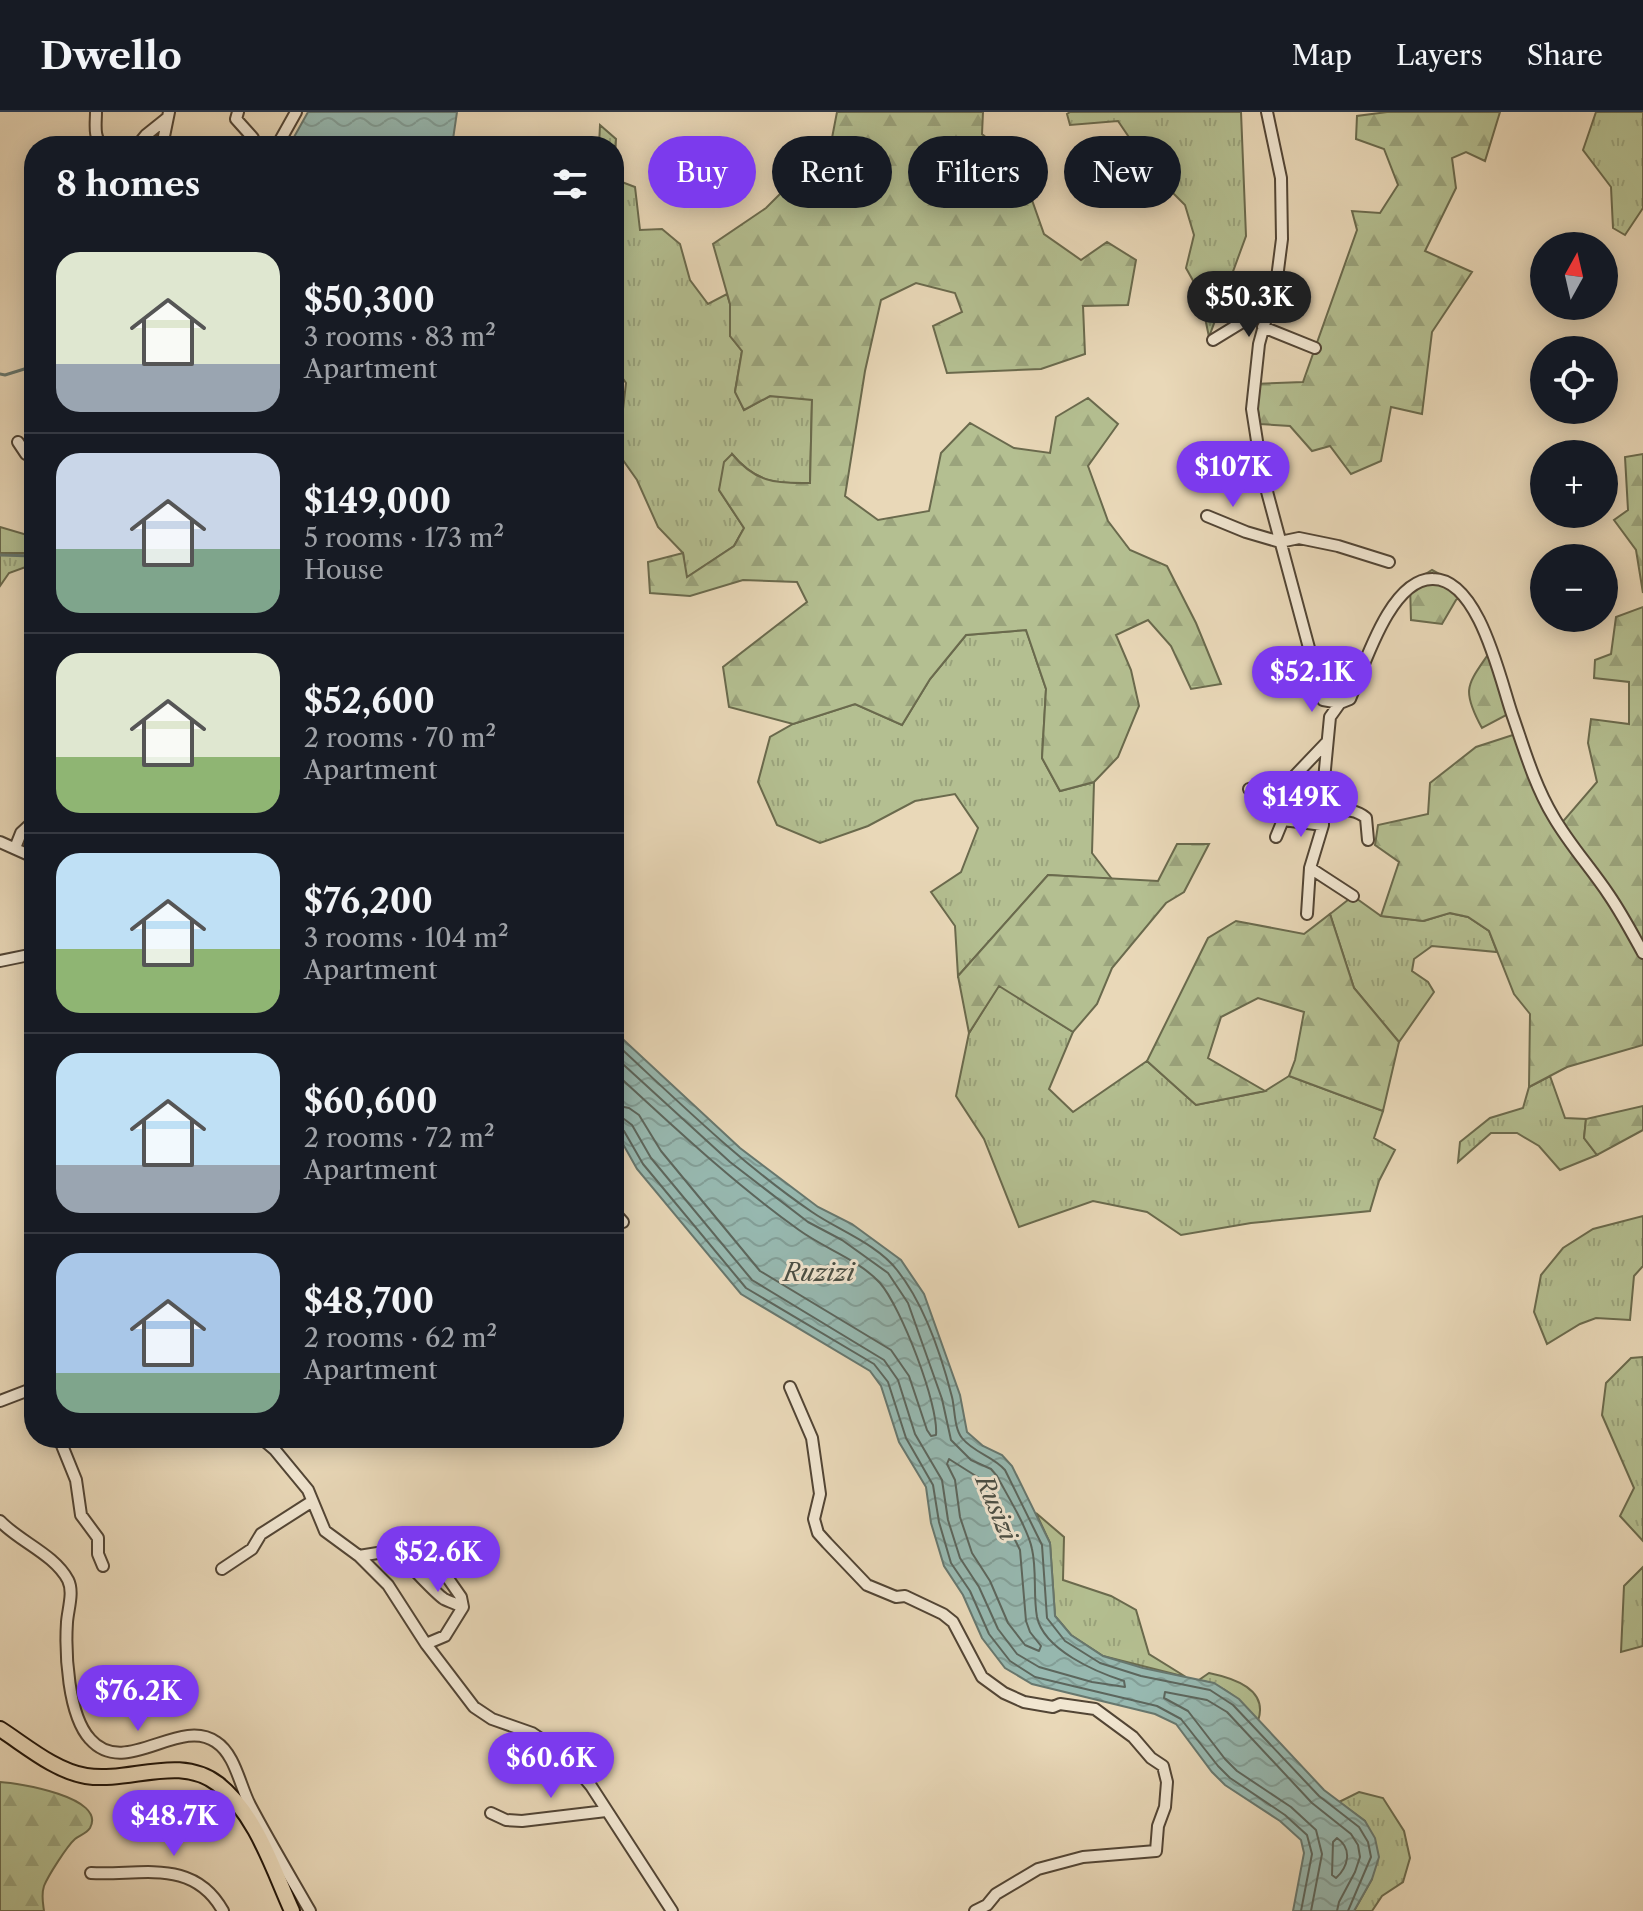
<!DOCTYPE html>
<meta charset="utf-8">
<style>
:root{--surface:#171b24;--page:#242831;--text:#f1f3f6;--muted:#9ea1a6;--line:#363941;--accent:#7c3aed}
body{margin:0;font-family:"Libre Caslon Text",serif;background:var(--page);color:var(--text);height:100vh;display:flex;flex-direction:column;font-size:30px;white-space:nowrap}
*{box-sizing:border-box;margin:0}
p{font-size:26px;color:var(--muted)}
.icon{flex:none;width:44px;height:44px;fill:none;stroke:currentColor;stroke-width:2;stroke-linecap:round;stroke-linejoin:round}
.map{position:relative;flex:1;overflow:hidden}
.side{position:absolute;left:24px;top:24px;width:600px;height:1312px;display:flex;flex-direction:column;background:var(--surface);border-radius:32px;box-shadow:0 4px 20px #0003}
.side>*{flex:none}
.hud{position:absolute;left:648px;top:24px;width:760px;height:72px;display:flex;gap:16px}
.needle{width:52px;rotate:8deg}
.fabs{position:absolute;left:1530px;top:120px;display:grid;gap:16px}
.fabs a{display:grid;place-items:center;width:88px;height:88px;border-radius:50%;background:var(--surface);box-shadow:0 4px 20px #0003;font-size:40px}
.price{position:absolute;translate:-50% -68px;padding:0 18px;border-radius:28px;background:var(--accent);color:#fff;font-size:26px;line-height:52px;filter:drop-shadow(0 2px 4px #0008)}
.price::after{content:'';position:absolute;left:50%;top:48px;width:24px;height:18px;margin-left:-12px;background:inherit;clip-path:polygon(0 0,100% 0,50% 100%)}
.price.selected{background:#222;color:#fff}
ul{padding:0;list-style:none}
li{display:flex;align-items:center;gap:24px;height:200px;padding:0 32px}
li+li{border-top:2px solid var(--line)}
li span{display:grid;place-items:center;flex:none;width:224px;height:160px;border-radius:24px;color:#555}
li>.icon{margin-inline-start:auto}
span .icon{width:96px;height:96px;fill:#fffc;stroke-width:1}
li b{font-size:34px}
h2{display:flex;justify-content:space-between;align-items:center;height:96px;padding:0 32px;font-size:34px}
.tag{padding:0 28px;border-radius:36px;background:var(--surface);box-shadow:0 4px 20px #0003;font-size:28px;line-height:72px}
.tag.selected{background:var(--accent);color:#fff}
header{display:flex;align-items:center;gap:48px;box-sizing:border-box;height:112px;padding:0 40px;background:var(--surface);border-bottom:2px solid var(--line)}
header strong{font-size:38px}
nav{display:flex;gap:44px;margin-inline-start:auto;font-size:28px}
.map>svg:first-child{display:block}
</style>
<header>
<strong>Dwello</strong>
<nav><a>Map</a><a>Layers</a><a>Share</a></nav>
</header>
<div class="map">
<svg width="1643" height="1799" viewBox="0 0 1643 1799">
<defs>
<pattern id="grass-tufts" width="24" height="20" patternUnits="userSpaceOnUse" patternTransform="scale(2)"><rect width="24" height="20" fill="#b4bf91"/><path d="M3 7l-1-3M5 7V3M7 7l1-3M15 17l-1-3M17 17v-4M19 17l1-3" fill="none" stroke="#9aa37c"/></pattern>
<pattern id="forest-firs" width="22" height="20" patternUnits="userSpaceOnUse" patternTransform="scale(2)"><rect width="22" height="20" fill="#b4bf91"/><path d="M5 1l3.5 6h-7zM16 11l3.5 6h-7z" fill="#9aa37c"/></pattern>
<pattern id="water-waves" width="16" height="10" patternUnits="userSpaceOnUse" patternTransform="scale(2)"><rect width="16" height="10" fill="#97b9b1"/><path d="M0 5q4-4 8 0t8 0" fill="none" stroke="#829e97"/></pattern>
</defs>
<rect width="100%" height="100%" fill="#e9d8b8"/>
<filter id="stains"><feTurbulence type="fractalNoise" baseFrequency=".0025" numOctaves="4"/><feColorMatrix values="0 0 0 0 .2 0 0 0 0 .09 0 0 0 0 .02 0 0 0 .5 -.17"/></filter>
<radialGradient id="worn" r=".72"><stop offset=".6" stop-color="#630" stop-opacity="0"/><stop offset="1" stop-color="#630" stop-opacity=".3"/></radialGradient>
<!-- grass -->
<path fill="url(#grass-tufts)" stroke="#6a6a4d" stroke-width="2" d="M1070 0H1241L1246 124 1209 225 1200 181 1186 156 1194 123 1185 93 1154 62 1118 9 1070 13 1067 2Z
M1596 0H1643V96L1625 123 1613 116 1611 75 1583 38Z
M600 13 616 27 614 67 635 75 640 118 662 117 680 132 690 168 708 192 727 182 730 192V224L742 239 735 279 744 298 770 284 812 287 810 371C775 371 756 371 732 342L719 378 744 416 734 434 686 466 683 441 658 415 637 368 618 341 626 271 614 254V34H599Z
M0 441H34V452L9 461 0 474Z
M1026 518 1046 577 1042 646 1060 679 1094 670 1092 741 1112 767 1048 763 958 864 955 814 931 780 961 760 978 716 955 682 915 689 868 714 820 731 777 713 758 670 770 625 793 612 855 592 902 613 930 567 966 523Z
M1353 784 1381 804 1424 809 1449 801 1468 805 1489 819 1497 840 1432 834 1414 847 1412 859 1428 870 1434 880 1399 930 1354 876 1330 802Z
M999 873 1073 920 1049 977 1073 1000 1147 949 1196 993 1265 979 1289 964 1383 999 1374 1026 1395 1038 1379 1069 1370 1099 1251 1111 1181 1123 1147 1100 1093 1089 1019 1115 984 1027 956 984 969 921Z
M1550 964 1565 1006 1586 1007 1584 1026 1597 1043 1560 1058 1539 1034 1517 1021H1491L1458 1050 1460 1030 1490 1006 1523 996 1529 975Z
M1643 1104V1154L1634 1164 1630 1208 1596 1206 1580 1212 1547 1232 1534 1200 1541 1163 1563 1136 1593 1117Z
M1643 1245V1429L1620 1404 1634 1376 1602 1303 1606 1271 1631 1246Z
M1036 1401 1064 1425 1063 1468 1111 1484 1136 1498 1149 1542 1186 1565 1103 1544 1071 1523 1055 1504 1050 1431Z
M1643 1455V1534L1621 1540 1624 1474Z
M1209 1561C1233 1566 1269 1577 1258 1609 1241 1589 1225 1573 1199 1568Z
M1359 1680 1383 1686 1404 1719 1410 1746 1403 1770 1382 1784 1372 1799H1354L1372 1767 1365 1709 1339 1690Z"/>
<!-- forest -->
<path fill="url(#forest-firs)" stroke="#6a6a4d" stroke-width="2" d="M837 0H983L982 22 1020 54 1044 122 1081 148 1107 130 1136 148 1128 193 1083 194 1085 242 1041 257 947 261 933 214 962 200 955 181 916 171 881 188 865 259 845 384 878 408 929 399 941 341 970 311 1014 336 1050 341 1056 305 1088 286 1118 312 1088 354 1108 409 1130 438 1167 454 1196 511 1221 572 1191 577 1171 534 1148 508 1116 523 1131 558 1139 594 1118 645 1094 670 1060 679 1042 646 1046 577 1026 518 966 523 930 567 902 613 855 592 793 612 729 595 723 555 807 490 797 470 743 468 690 484 650 481 648 450 683 441 687 465 734 434 744 416 719 378 724 350 732 342C755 370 775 372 810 371L812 288 770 284 744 298 735 280 742 239 730 224V192L713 132 766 96 796 66 832 26Z
M1387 0H1500L1485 49 1466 40 1452 46 1456 76 1425 139 1472 160 1432 220 1422 302 1391 295 1381 349 1351 362 1330 334 1312 339 1290 314 1260 312 1254 272 1303 270 1357 118 1352 99 1380 101 1398 73 1384 37 1356 27 1357 4Z
M1643 342V481L1636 438 1614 408 1628 398 1625 345Z
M0 415 34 425V441H0Z
M1432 458 1447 466 1465 482 1456 488 1442 512 1411 508 1410 472Z
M1643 495V933L1567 955 1529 975 1530 902 1514 882 1489 819 1468 805 1450 801 1423 809 1381 804 1399 750 1375 733 1378 713 1428 702 1430 671 1476 635 1519 621 1560 713 1597 670 1588 631 1591 607 1629 612V570L1594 566 1595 548 1611 542 1616 505Z
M1493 535 1512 600 1482 616C1459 574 1469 572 1493 535Z
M1177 732H1209L1184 780 1166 791 1112 856 1097 892 1073 920 999 874 969 921 958 864 1048 763 1158 769Z
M1330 802 1354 876 1399 930 1383 999 1289 964 1295 948 1304 900 1258 886 1221 905 1208 946 1265 979 1196 993 1147 949 1208 826 1236 809 1304 822Z
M1643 994V1018L1597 1043 1584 1026 1586 1007Z
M0 1670C18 1671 107 1685 90 1716 86 1722 80 1723 75 1727 67 1734 48 1764 44 1774 41 1783 43 1791 44 1799H0Z"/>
<!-- water -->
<path fill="url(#water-waves)" stroke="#67776e" stroke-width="2" d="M308 0H457L452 34H289Z
M614 919 740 1036 818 1095 852 1112 901 1148 924 1182 960 1283 967 1320 983 1334 1002 1343 1012 1354 1050 1431 1055 1504 1071 1523 1103 1544 1143 1556 1214 1571 1239 1587 1324 1678 1365 1709 1375 1726 1379 1745 1372 1767 1354 1799H1293L1304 1741 1301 1728 1280 1709 1225 1673 1212 1660 1176 1612 1155 1602 1032 1572 1005 1556 982 1526 963 1483 944 1454 931 1411 926 1375 899 1330 881 1274 870 1259 741 1182 637 1057 614 1016Z"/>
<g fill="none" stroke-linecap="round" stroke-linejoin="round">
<!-- shore -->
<path stroke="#5c665d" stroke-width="2" d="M614 930C678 989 740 1051 812 1100 838 1118 877 1132 897 1158 925 1193 941 1242 952 1285 955 1297 954 1316 962 1326 974 1341 993 1344 1005 1358L1042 1433 1047 1506 1065 1529 1100 1551 1141 1564 1210 1578 1233 1593 1319 1684 1359 1715 1368 1730 1371 1745 1348 1799
M614 944 730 1050 808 1110 842 1128 888 1161 908 1191 942 1287 951 1328 971 1348 991 1357 997 1364C1007 1383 1028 1417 1032 1437 1037 1459 1033 1483 1037 1505 1044 1538 1096 1560 1124 1569L1125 1575 1092 1570 1039 1555 1017 1542 998 1517 979 1475 960 1446 948 1408 942 1368 915 1322 898 1268 884 1248 752 1168 651 1046 632 1013 624 1007 614 1006
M614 960C674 1015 733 1071 799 1118 825 1137 858 1147 880 1171 901 1195 939 1293 936 1323L931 1324 927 1318 909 1264 891 1238 760 1159 661 1039 639 1003 629 996 614 993
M614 1016 624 1019 643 1052 746 1176 874 1252 888 1270 906 1326 933 1373 939 1410 951 1451 970 1479 989 1522 1010 1549 1035 1565 1157 1594 1181 1607 1218 1654 1230 1666 1285 1703 1307 1723 1312 1742 1301 1799
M949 1347 987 1371 1020 1438 1026 1509 1030 1520 1041 1534 1039 1539 1025 1533 1008 1511 990 1469 972 1441 960 1405 955 1368 947 1352Z
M1337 1726C1353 1737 1348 1755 1336 1766L1332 1763 1333 1730Z
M1311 1799 1322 1742 1316 1718 1291 1695 1237 1659 1225 1647 1188 1599 1164 1586 1165 1580 1207 1588 1227 1600 1312 1691 1351 1722 1358 1733 1360 1745 1355 1760 1339 1790 1337 1799"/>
<!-- stream -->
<path stroke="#67776e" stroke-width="3" d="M0 262 5 263 34 254
M0 443 34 444"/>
<!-- minor casing -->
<g stroke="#524535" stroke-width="14">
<path id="minor" d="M96 0C96 12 93 26 103 34
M238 0 236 7 253 26 251 34
M1267 0 1281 66 1282 127 1277 166 1259 232 1252 297 1262 361 1323 588 1340 591 1350 587C1364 555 1390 466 1433 467 1479 467 1500 567 1512 602 1524 636 1534 672 1553 704 1569 732 1591 756 1609 783 1622 802 1632 821 1643 841
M137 34 146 23 166 7
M162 34 169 0
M277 34 296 0
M1263 215 1315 236
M1213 228 1267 195
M18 330 26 342 34 346
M1207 404 1246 420 1280 430 1299 426 1338 434 1389 450
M1249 677 1278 673 1323 678
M1323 698C1338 699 1354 695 1366 706L1368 728
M1283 708 1323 713
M1276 725 1283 708 1285 674 1326 631
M0 730 29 743 34 749
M15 736 21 721 34 709
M1310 756 1353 784
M1307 802 1310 756 1323 713V678L1330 605 1340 591
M0 849 34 842
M614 1100 623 1110
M790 1275 812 1326 820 1382 814 1407 818 1421 827 1431 867 1473 896 1485 905 1484 943 1502 953 1510 982 1565 1004 1581 1024 1590 1053 1595 1060 1592 1095 1597 1133 1625 1151 1646 1163 1654 1167 1670 1165 1695 1158 1714 1156 1739 1083 1745 1038 1757 996 1782 987 1793 975 1799
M0 1289 34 1276
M59 1326 76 1368 81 1403 98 1426V1442L103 1454
M261 1326 275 1338 308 1378 325 1419 359 1444 388 1473 426 1532 474 1595 492 1607 532 1621 566 1644 591 1674 672 1799
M0 1409C20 1430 54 1442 68 1468 74 1480 68 1497 67 1510 65 1541 68 1603 90 1627 125 1667 179 1604 216 1630 235 1642 240 1674 250 1693 269 1729 290 1764 310 1799
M359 1444 390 1439 403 1444C405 1450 438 1483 444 1487 450 1490 457 1492 463 1495
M222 1457 252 1437 261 1422 311 1390
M426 1532 445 1524 463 1495 461 1485 447 1465 444 1449 429 1429
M491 1701 506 1708 522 1709 606 1699
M91 1761C140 1764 193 1745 223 1799"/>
</g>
<!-- highway casing -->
<g stroke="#201409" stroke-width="18">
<path id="highway" d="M0 1617C25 1633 55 1659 86 1664 130 1671 179 1642 218 1672 256 1702 273 1757 292 1799"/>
</g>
<!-- minor -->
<use href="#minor" stroke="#f1e6d1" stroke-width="10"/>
<!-- highway -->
<use href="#highway" stroke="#e9d8b8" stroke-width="14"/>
</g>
<g text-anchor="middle" stroke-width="6" stroke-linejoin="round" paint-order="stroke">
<!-- water labels -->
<g font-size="24" font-style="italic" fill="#4a4e44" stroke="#f1e6d1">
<text x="819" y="1169">Ruzizi</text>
<text transform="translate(996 1396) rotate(67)" y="8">Rusizi</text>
</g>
</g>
<rect width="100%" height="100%" filter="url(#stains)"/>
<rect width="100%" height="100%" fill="url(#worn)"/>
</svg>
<div class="fabs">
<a><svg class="needle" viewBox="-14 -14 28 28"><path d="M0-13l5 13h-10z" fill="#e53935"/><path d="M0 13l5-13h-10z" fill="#9ea1a6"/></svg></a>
<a><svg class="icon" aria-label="locate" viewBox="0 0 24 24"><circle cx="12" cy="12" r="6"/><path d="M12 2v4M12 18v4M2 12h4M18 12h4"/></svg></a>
<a>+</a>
<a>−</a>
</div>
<b class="price selected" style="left:1249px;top:227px">$50.3K</b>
<b class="price" style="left:1233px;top:397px">$107K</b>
<b class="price" style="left:1312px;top:602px">$52.1K</b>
<b class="price" style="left:1301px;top:727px">$149K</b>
<b class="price" style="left:438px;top:1482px">$52.6K</b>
<b class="price" style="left:138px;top:1621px">$76.2K</b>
<b class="price" style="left:551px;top:1688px">$60.6K</b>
<b class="price" style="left:174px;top:1746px">$48.7K</b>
<div class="hud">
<a class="tag selected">Buy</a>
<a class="tag">Rent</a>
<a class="tag">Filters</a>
<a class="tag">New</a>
</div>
<section class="side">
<h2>8 homes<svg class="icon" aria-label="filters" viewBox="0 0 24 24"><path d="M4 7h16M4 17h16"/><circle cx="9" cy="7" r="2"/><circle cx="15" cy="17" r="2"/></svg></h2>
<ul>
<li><span style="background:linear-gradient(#dfe7d0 70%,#9aa5b1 0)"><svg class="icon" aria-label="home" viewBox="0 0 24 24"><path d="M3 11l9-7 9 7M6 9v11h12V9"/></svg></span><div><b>$50,300</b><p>3 rooms · 83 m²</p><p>Apartment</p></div></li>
<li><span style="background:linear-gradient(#c9d6e8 60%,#7fa58c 0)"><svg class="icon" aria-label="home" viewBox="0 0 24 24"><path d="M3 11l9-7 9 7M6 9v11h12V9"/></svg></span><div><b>$149,000</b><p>5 rooms · 173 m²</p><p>House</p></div></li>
<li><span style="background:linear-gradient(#dfe7d0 65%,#8fb573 0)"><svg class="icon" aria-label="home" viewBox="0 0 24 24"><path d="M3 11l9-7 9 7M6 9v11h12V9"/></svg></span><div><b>$52,600</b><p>2 rooms · 70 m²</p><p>Apartment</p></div></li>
<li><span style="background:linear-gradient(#bfe0f5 60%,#8fb573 0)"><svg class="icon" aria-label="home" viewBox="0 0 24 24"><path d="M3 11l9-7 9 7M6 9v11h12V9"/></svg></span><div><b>$76,200</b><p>3 rooms · 104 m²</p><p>Apartment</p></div></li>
<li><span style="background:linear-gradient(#bfe0f5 70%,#9aa5b1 0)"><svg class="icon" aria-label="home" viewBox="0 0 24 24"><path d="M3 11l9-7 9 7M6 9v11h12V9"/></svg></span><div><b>$60,600</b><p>2 rooms · 72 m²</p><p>Apartment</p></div></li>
<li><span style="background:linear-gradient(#a9c7e8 75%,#7fa58c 0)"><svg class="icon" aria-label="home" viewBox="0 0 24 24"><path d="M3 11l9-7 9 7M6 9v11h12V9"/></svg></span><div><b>$48,700</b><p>2 rooms · 62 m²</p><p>Apartment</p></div></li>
</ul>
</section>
</div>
